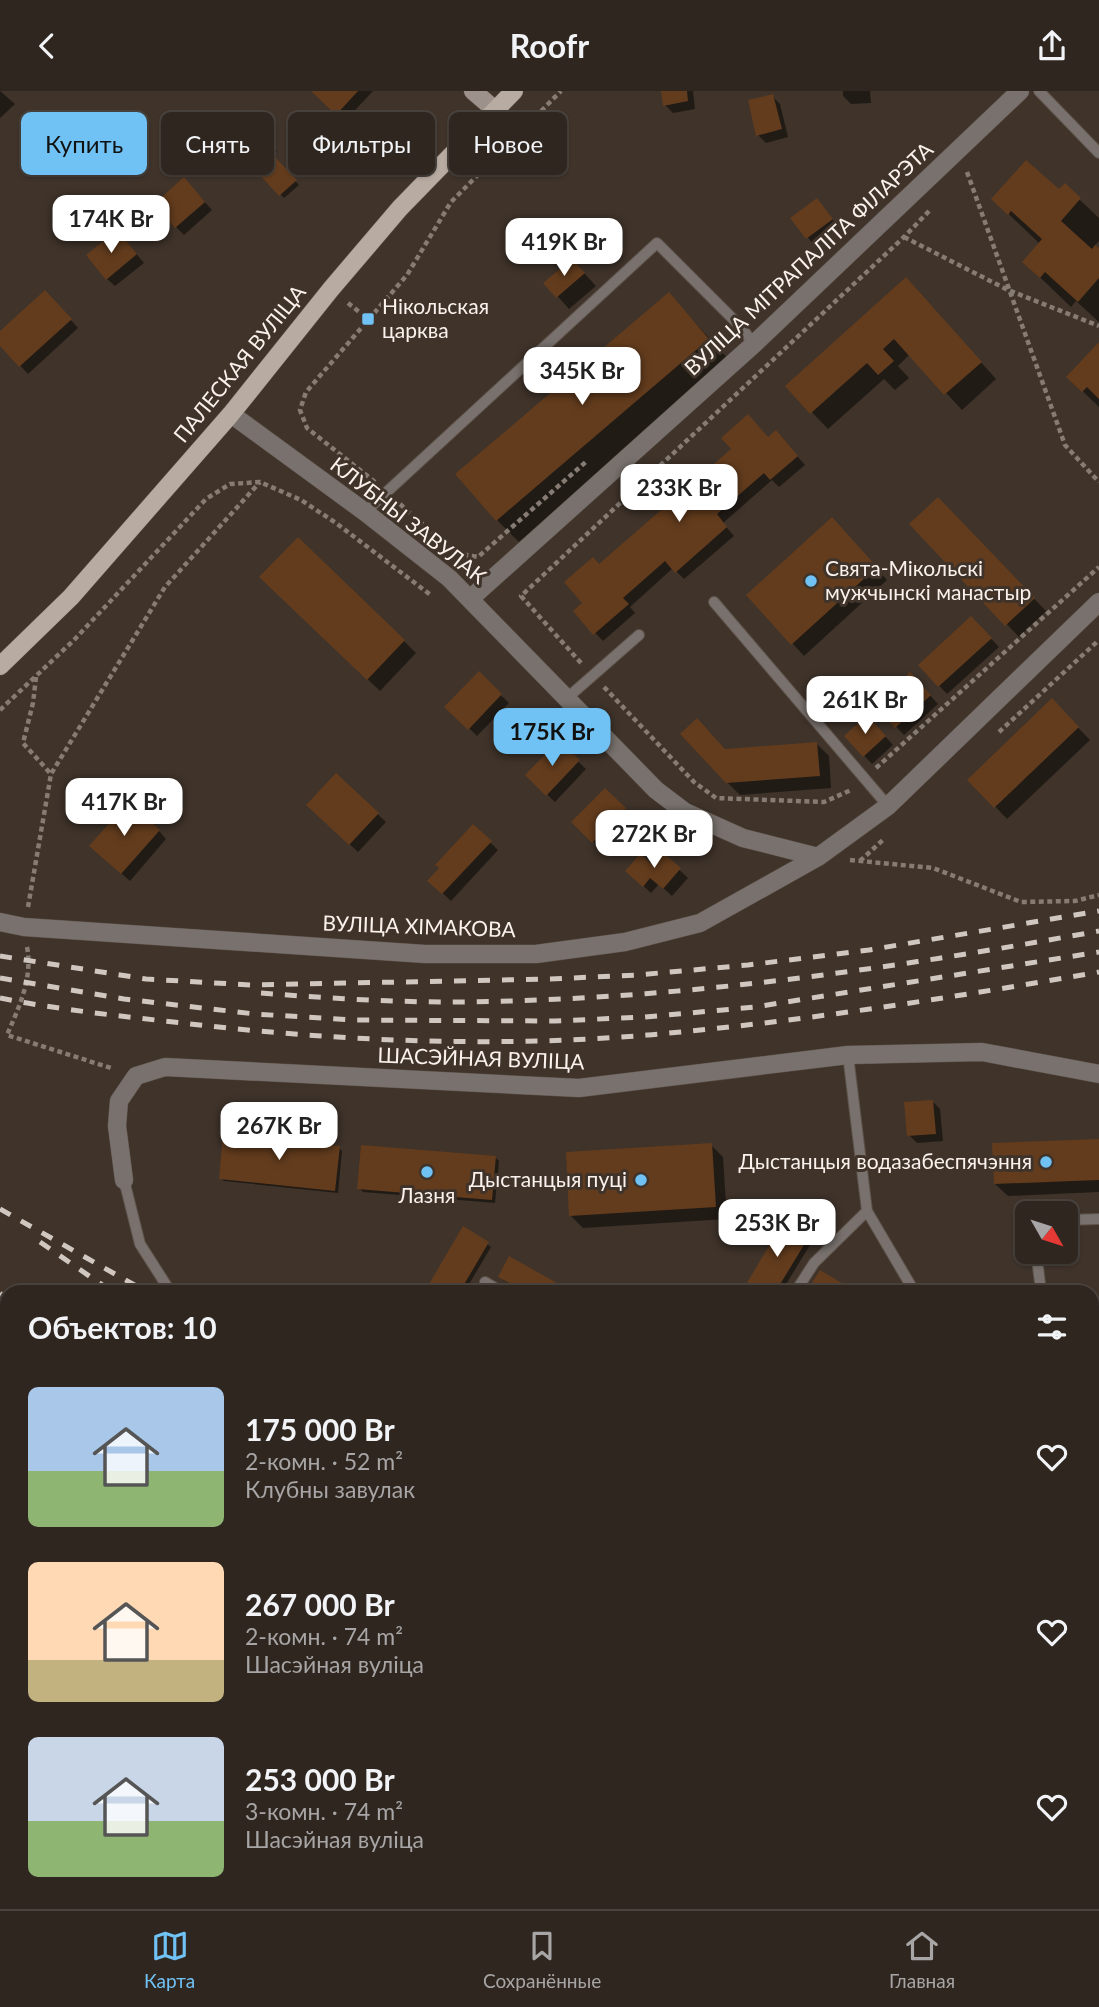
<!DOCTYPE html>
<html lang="ru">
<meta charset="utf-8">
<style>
:root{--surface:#2f2620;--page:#3b322d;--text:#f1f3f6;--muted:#a7a5a5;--line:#4a433e;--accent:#70c2f4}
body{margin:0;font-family:Lato,sans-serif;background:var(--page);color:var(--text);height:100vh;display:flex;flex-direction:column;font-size:26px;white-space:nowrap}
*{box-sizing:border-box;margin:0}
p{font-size:23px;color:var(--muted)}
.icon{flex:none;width:38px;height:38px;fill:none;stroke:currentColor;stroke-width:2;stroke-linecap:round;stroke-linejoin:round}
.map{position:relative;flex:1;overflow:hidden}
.sheet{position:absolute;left:0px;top:1194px;width:1099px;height:625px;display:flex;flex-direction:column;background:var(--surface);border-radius:21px 21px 0 0;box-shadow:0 2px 5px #0004,0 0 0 2px var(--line)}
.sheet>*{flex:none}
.guide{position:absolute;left:21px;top:21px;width:700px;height:63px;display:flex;gap:14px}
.needle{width:46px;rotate:129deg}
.controls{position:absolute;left:1015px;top:1110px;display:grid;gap:14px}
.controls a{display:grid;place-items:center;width:63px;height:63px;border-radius:10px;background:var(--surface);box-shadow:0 2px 5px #0004,0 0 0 2px var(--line);font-size:35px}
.price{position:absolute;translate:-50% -60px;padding:0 16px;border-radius:14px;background:#fff;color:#222;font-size:23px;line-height:46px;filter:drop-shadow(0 2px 4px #0008)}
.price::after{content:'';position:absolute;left:50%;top:42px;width:21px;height:16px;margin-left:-10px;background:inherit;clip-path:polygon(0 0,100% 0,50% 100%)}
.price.on{background:var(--accent);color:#111}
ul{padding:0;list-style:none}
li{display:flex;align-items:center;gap:21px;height:175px;padding:0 28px}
li span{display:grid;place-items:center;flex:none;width:196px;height:140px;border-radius:10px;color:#555}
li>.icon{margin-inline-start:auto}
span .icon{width:84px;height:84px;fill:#fffc;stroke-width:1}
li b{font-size:30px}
h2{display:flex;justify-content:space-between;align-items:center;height:84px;padding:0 28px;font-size:30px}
.tag{padding:0 24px;border-radius:10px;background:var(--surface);box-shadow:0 2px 5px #0004,0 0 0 2px var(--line);font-size:24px;line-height:63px}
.tag.on{background:var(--accent);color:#111}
header{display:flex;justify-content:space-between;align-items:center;height:91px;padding:0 28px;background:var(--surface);font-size:32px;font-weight:700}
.tabs{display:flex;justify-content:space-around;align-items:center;height:98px;border-top:2px solid var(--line);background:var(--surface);font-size:19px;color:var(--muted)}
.tabs a{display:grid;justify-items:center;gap:4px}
.tabs .on{color:var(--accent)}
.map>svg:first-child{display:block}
</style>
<header><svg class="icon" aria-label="back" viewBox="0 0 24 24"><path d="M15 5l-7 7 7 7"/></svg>Roofr<svg class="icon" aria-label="share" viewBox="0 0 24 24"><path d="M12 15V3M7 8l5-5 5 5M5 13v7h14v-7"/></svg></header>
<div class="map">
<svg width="1099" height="1818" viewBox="0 0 1099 1818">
<rect width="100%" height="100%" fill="#3f332a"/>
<!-- shadow -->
<path fill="#0007" d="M0 0 15 13 0 27Z
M313 0H373L345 30Z
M662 0H693L695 18 673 22 665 14Z
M843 0H870L871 12 851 13 843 5Z
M772 5 780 13 788 46 766 52 758 44Z
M258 39 277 60 255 79 247 71Z
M275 69 299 94 284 107 261 82Z
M1065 95 1099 127V150L1094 155 1099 160V231L1076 210 1071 216 1024 171 1040 153 993 108 1059 101Z
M192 97 212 119 184 144 176 136Z
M824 117 839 137 815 155 792 128Z
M125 149 144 172 115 195 107 188Z
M584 182 596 195 569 218 546 192Z
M669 203 731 271 519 451 497 429Z
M922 205 996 288 962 319 910 263 898 275 909 287 895 299 884 288 828 338 787 295Z
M53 209 78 237 28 283 0 253V242Z
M1099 253V316L1068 286Z
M769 348 783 349 805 374 779 396 772 389 723 432 734 445 684 488 673 477 630 516 635 522 603 550 575 520 584 512 600 475Z
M950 420 1046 520 1019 546 912 433Z
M844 441 887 489 804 565 748 504Z
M274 498 404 550 416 562 380 600Z
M979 535 999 556 947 603 920 574Z
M479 583 509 612 477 645 447 616Z
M918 591 938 613 904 644 876 614Z
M1052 610 1090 649 1007 728 970 689Z
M875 634 893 654 872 673 846 645Z
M559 652 586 678 555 711 527 684Z
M817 653 829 665 831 697 740 704 727 691 726 660Z
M336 684 386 731 358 761 316 722Z
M605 699 632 726 601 758 573 731Z
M473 735 498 759 451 810 430 790Z
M159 740 166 748 130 790 99 763Z
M661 762 688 787 672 805 659 793 651 802 636 788Z
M932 1010 940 1018 943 1050 917 1052 909 1044Z
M1099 1050V1101L1008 1105 995 1093Z
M711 1054 723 1066 727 1128 583 1137 571 1125Z
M339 1057 342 1060 338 1102 224 1090 221 1087Z
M495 1066 499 1070 495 1112 363 1101 359 1097Z
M785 1132 813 1149 782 1200H744Z
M464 1137 491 1156 465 1200H427Z
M510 1167 568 1200H524L503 1189 500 1185Z
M821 1182 845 1196 849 1200H809Z
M7 1451V1467L0 1462Z
M7 1589V1626L0 1634V1597Z
M0 1807 11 1818H0Z
M53 1811H106L98 1818H45Z
M857 1811H902L903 1813 900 1818H869Z"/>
<!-- building -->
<path fill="#633c1d" d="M311 0H358L336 24Z
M661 0H687L688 10 663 15Z
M773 3 782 38 756 45 748 9Z
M250 29 270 51 246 73 226 50Z
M275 66 297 89 279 105 258 82Z
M1026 69 1059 98 1065 92 1081 107 1061 130 1092 158 1095 154 1099 157V187L1078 211 1045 181 1040 187 1022 171 1042 148 1011 120 1008 124 991 108Z
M184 86 205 111 175 137 154 113Z
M817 107 833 128 806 148 790 127Z
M117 139 137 163 106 189 86 164Z
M572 168 585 182 556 207 543 192Z
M906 186 982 271 944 304 894 248 883 258 894 270 878 284 867 272 810 323 785 295Z
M45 199 72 228 19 276 0 255V240Z
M669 201 709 248 496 430 455 383Z
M1099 251V308L1087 296 1082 301 1066 286Z
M748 323 768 346 776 339 798 365 770 389 764 382 717 423 727 436 675 482 665 470 623 507 629 513 593 544 573 520 582 512 564 491 593 466 599 473 731 358 721 347Z
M938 406 1035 507 1005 535 909 433Z
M832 426 877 476 791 554 746 504Z
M298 446 405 549 367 589 259 486Z
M971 525 992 547 938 596 918 574Z
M479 580 502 603 468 639 444 616Z
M910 581 931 604 895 637 874 614Z
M1052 607 1079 636 994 717 967 689Z
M867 624 886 645 863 666 844 645Z
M697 627 725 658 817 651 820 685 726 692 680 643Z
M559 649 580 669 546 705 525 684Z
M336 682 379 722 349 754 306 714Z
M605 697 626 717 592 752 571 731Z
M128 711 160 739 121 783 89 755Z
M473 733 492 750 442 803 427 790 439 777 435 774Z
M660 759 681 777 663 798 650 787 643 796 625 780 640 763 650 772Z
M933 1009 936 1043 907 1045 904 1011Z
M223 1043 340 1055 335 1100 219 1088Z
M1099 1048V1089L994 1093 992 1052Z
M712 1052 716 1116 569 1125 566 1061Z
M361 1054 496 1065 492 1109 357 1098Z
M784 1130 810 1144 776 1200H742Z
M463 1135 489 1151 462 1197 468 1200H425Z
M509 1165 571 1200H524L498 1186Z
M820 1179 847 1195 843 1200H807Z
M7 1586V1619L0 1627V1594Z
M0 1682 7 1689V1756L0 1749Z
M50 1811H99L91 1818H42Z
M319 1811H360L366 1818H325Z
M860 1811H892L888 1818H872Z"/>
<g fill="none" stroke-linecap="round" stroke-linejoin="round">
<!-- lane casing -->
<g stroke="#5d5249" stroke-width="12">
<path id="lane" d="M1039 0 1099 62
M365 421 657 152 740 235 754 253
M714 511 888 715
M566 608 639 544
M848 964 867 1120 914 1200
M124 1089 140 1153 170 1200
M1066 1129 1099 1128
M1036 1160 1041 1200
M485 1191 500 1200
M796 1200 814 1172 867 1120
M1092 1508 1099 1513
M0 1529 7 1523
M0 1648 7 1640
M0 1655 7 1663
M0 1781 7 1788
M684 1811 691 1818"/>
</g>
<!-- street casing -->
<g stroke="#5d5249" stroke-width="19">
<path id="street" d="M231 323 365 421 449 487 656 699 685 721 743 747 818 766
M471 507 754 253 1020 0
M0 831 24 836 425 863H536L625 851 700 832 818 766 888 715 1099 511
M124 1089 117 1035 119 1010 136 985 165 976 579 997 848 964 982 961 1099 983
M0 1490 7 1499
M279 1811 285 1818"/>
</g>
<!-- secondary casing -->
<g stroke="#5d5249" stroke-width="19">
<path id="secondary" d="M473 0 494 18"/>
</g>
<!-- primary casing -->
<g stroke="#5d5249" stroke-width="19">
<path id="primary" d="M0 575 71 506 231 323 331 198 400 117 514 0"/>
</g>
<!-- path -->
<path stroke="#867c74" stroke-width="4.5" stroke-dasharray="5 3.5" stroke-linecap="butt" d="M967 81 1065 354 1099 391
M904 146 1008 199 1099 235
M348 212 368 228
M375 391 307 337 300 319 306 301 407 184 451 111 561 0
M400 413 446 454
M455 462 478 466 588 369
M581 572 521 505 904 146 930 119
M36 586 33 612 23 652 51 683
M604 596 694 691 716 707 824 711 851 699
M0 619 74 549 206 408 230 393 260 391 301 409 336 432 432 505
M999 641 1099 549
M876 677 1099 476
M850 769 933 777 1021 811 1075 810 1099 804
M860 770 885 747
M28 816 51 683 165 496 260 391
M27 856C33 887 19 916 7 944L114 978"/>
<!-- lane -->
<use href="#lane" stroke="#78716d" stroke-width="10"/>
<!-- street -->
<use href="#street" stroke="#78716d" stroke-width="18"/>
<!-- secondary -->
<use href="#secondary" stroke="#9c928b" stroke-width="18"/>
<!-- primary -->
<use href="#primary" stroke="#b8aba2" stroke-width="18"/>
<!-- rail -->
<path stroke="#d1c7c1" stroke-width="5" stroke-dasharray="12 12" stroke-linecap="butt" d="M0 865 146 888 251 894 550 888 637 884 748 874 869 859 1099 820
M0 887 124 908 255 923 353 929 555 930 645 926 755 916 1099 861
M261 902C324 907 388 911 451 911 669 910 885 879 1099 840
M0 907C60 919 121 925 182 932 336 950 492 957 648 944 799 931 949 907 1099 881
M0 1118 145 1200
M40 1151 111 1200
M0 1202 7 1209
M0 1239 7 1247
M0 1270 7 1279
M0 1298 7 1308
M1092 1756 1099 1760
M1092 1778 1099 1782
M1092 1803 1099 1807
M414 1811 419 1818
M444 1811 449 1818
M539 1811 545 1818
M823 1811 832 1818
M841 1811 851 1818
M1069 1811 1081 1818
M892 1813 902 1818"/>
</g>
<!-- markers -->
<g fill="#70c2f4" stroke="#3f332a" stroke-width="2.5">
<rect x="361" y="221" width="14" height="14" rx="3.5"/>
<circle cx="811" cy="490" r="7"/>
<circle cx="1046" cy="1071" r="7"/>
<circle cx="427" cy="1081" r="7"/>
<circle cx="641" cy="1089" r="7"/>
</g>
<g text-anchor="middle" stroke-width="6" stroke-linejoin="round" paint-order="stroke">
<!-- street labels -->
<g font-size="21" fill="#fbf2ed" stroke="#3f332a">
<text transform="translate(809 168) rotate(-43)" y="7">ВУЛІЦА МІТРАПАЛІТА ФІЛАРЭТА</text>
<text transform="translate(240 273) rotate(-51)" y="7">ПАЛЕСКАЯ ВУЛІЦА</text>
<text transform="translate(408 430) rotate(38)" y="7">КЛУБНЫ ЗАВУЛАК</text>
<text transform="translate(419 836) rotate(2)" y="7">ВУЛІЦА ХІМАКОВА</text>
<text transform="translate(481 968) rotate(2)" y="7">ШАСЭЙНАЯ ВУЛІЦА</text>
</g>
<!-- poi labels -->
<g font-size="21" fill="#fbf2ed" stroke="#3f332a" text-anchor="start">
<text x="382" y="223">Нікольская<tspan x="382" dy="24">царква</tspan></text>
<text x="825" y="485">Свята-Мікольскі<tspan x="825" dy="24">мужчынскі манастыр</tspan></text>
<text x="1032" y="1078" text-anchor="end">Дыстанцыя водазабеспячэння</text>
<text x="627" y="1096" text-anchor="end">Дыстанцыя пуці</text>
<text x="427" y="1112" text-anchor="middle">Лазня</text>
</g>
</g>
</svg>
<div class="controls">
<a><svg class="needle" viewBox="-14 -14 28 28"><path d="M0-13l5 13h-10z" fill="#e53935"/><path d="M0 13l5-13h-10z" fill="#a7a5a5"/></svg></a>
</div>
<b class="price" style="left:111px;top:164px">174K Br</b>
<b class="price" style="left:564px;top:187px">419K Br</b>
<b class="price" style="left:582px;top:316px">345K Br</b>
<b class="price" style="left:679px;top:433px">233K Br</b>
<b class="price" style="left:865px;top:645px">261K Br</b>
<b class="price on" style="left:552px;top:677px">175K Br</b>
<b class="price" style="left:124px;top:747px">417K Br</b>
<b class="price" style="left:654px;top:779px">272K Br</b>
<b class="price" style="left:279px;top:1071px">267K Br</b>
<b class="price" style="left:777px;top:1168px">253K Br</b>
<div class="guide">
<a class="tag on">Купить</a>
<a class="tag">Снять</a>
<a class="tag">Фильтры</a>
<a class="tag">Новое</a>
</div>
<section class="sheet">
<h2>Объектов: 10<svg class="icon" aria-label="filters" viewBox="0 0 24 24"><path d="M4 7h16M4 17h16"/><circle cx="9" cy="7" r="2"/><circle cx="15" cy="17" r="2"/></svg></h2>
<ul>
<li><span style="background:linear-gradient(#a9c7e8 60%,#8fb573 0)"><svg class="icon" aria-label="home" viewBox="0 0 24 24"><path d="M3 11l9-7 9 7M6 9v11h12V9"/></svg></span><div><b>175 000 Br</b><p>2-комн. · 52 m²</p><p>Клубны завулак</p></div><svg class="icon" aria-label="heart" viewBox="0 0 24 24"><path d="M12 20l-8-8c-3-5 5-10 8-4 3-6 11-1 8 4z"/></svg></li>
<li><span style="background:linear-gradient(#ffd9b3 70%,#c2b280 0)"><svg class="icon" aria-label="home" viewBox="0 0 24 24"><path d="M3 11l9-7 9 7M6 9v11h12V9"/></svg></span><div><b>267 000 Br</b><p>2-комн. · 74 m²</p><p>Шасэйная вуліца</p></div><svg class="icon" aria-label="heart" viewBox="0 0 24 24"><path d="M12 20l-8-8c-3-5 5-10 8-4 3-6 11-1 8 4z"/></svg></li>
<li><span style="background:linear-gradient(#c9d6e8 60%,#8fb573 0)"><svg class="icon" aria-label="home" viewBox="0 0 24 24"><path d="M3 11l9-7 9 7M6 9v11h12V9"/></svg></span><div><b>253 000 Br</b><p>3-комн. · 74 m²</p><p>Шасэйная вуліца</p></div><svg class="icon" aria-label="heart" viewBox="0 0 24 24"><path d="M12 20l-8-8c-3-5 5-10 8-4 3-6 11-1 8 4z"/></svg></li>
</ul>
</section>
</div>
<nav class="tabs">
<a class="on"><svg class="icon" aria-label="map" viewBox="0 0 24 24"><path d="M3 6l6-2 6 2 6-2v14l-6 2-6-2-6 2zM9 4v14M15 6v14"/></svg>Карта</a>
<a><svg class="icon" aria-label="saved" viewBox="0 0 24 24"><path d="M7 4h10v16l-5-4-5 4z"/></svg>Сохранённые</a>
<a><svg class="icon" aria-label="home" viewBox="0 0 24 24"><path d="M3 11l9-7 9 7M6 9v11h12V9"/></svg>Главная</a>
</nav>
